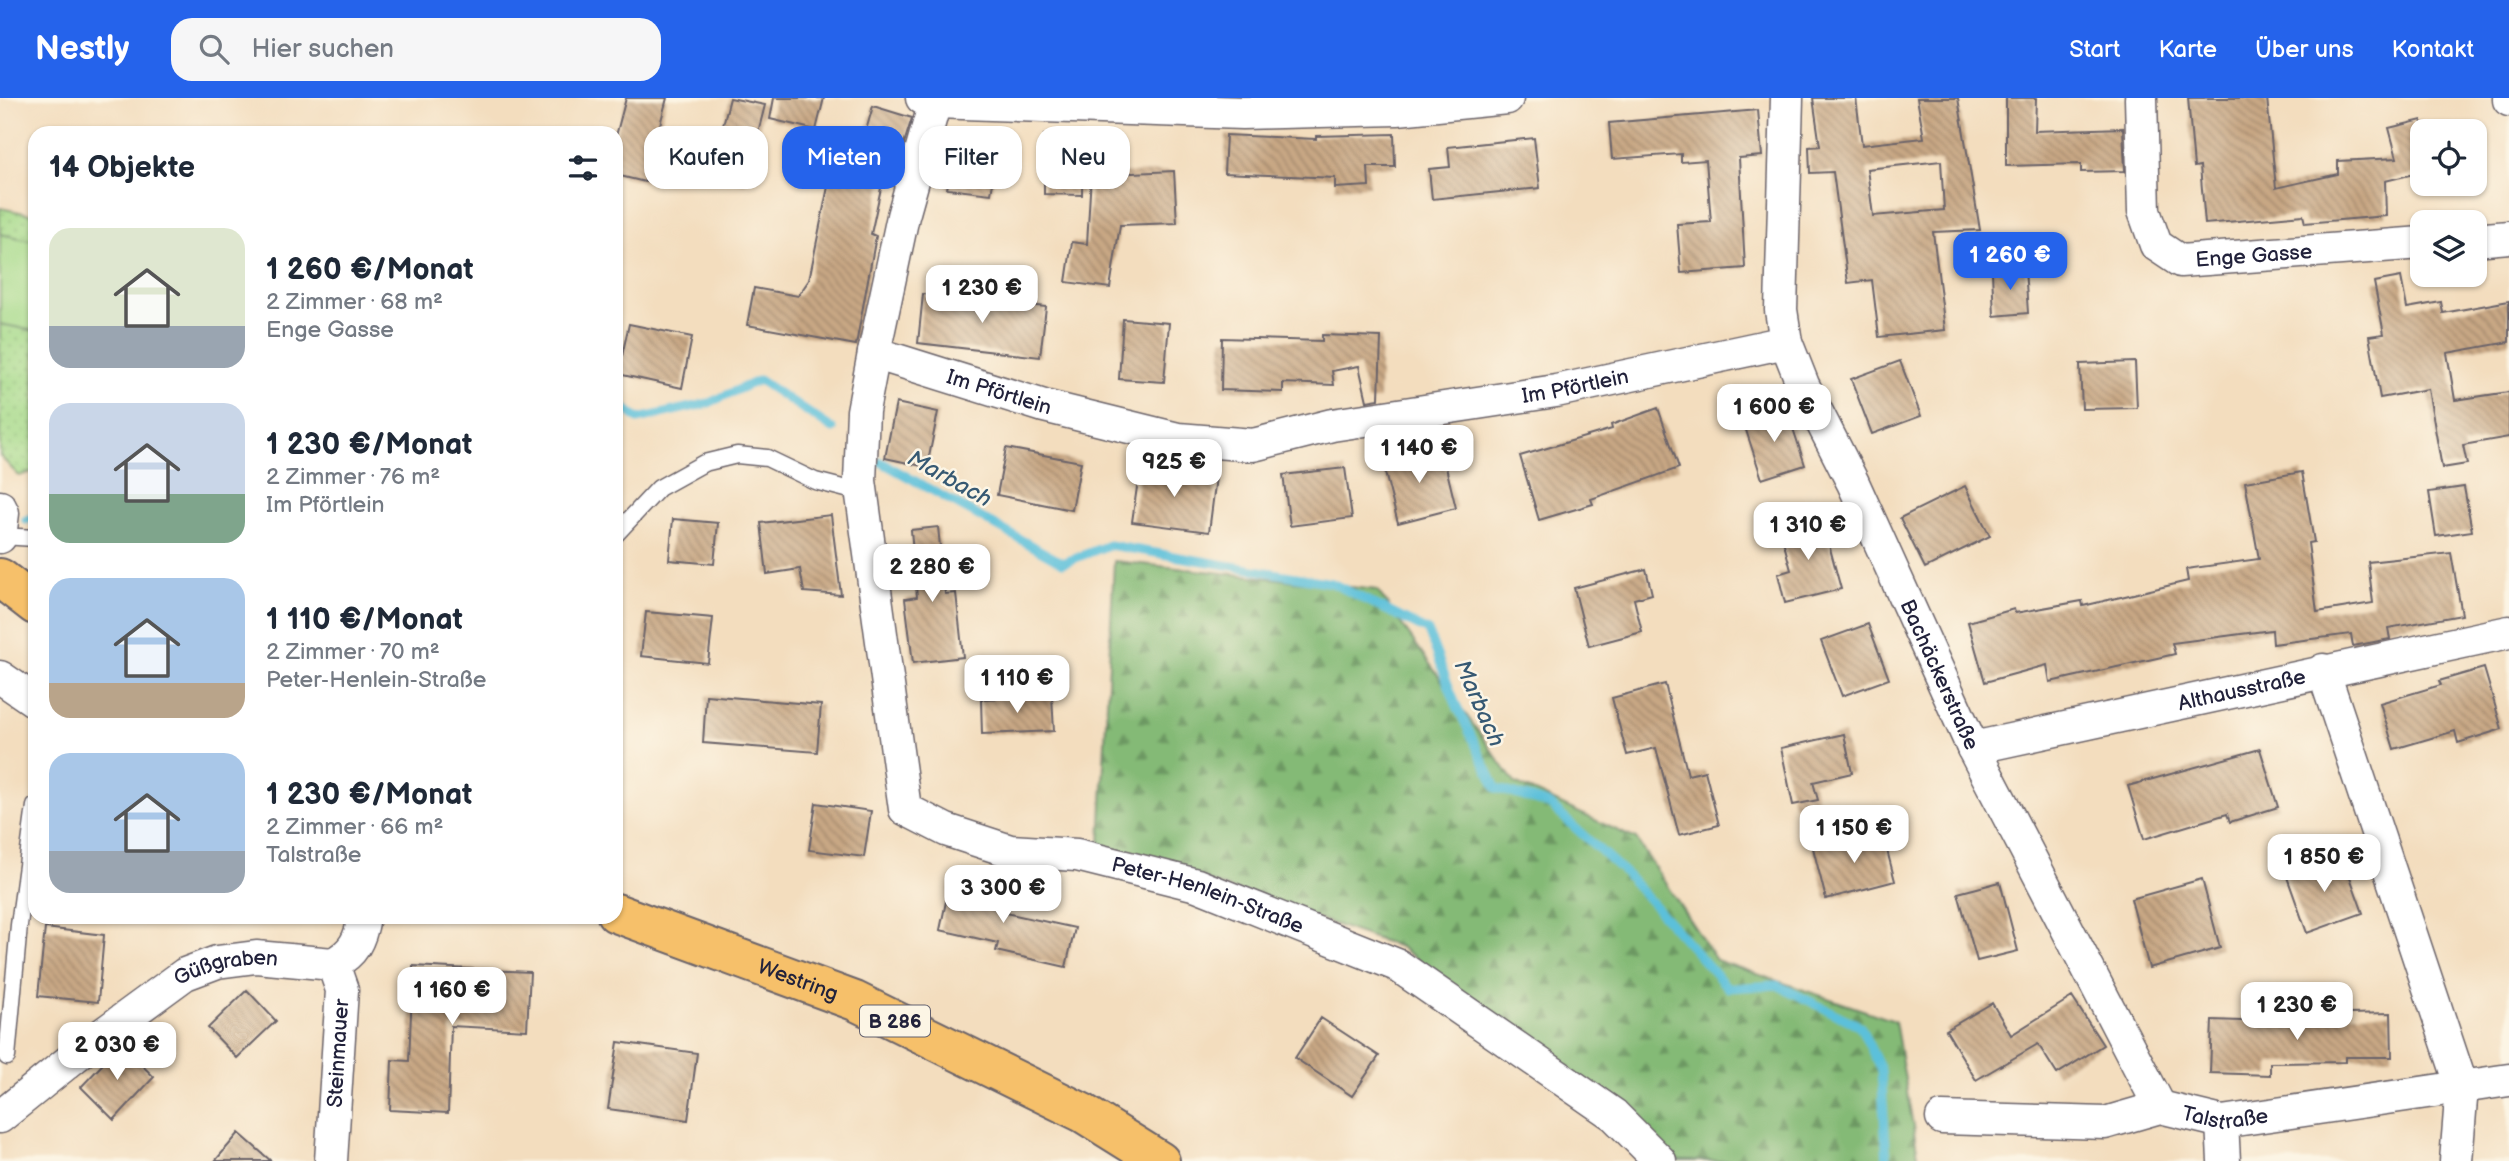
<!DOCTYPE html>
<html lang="de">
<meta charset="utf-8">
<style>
:root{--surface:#fff;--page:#f6f6f7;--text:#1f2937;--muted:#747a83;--accent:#2563eb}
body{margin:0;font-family:"Balsamiq Sans",sans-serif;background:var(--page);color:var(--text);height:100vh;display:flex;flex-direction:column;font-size:26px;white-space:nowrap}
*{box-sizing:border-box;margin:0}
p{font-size:23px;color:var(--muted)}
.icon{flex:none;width:38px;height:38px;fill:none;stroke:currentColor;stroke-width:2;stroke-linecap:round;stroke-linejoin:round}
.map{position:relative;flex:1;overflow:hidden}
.drawer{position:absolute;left:28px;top:28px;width:595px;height:798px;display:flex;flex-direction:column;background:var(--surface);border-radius:21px;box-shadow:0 2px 5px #0004}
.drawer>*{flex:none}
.top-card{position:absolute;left:644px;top:28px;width:665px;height:63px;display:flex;gap:14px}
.controls{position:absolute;left:2410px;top:21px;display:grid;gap:14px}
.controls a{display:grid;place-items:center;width:77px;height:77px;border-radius:14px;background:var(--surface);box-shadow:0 2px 5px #0004;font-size:35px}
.price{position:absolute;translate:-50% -60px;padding:0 16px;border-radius:14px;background:#fff;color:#222;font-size:23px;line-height:46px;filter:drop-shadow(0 2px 4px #0008)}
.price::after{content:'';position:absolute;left:50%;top:42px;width:21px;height:16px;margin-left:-10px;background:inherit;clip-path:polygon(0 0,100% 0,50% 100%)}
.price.selected{background:var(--accent);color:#fff}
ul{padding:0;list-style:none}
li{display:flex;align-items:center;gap:21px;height:175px;padding:0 21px}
li span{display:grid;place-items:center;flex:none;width:196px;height:140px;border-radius:21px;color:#555}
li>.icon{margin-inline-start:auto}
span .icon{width:84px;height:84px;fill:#fffc;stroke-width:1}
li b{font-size:30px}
h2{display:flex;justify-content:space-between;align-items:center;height:84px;padding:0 21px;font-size:30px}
.pill{padding:0 24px;border-radius:21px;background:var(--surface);box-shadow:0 2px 5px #0004;font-size:24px;line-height:63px}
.pill.selected{background:var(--accent);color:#fff}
header{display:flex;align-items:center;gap:42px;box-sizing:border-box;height:98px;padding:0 35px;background:var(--accent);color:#fff}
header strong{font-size:33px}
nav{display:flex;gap:38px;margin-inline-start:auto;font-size:24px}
.search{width:490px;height:63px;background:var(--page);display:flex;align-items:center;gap:18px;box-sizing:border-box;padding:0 24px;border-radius:21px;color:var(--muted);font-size:26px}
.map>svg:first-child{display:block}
</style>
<header>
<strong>Nestly</strong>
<div class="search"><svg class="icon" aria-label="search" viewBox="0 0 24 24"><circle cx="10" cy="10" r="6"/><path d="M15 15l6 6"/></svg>Hier suchen</div>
<nav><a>Start</a><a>Karte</a><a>Über uns</a><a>Kontakt</a></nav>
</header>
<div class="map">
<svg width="2509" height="1063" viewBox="0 0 2509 1063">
<defs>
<pattern id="forest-firs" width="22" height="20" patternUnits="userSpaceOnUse" patternTransform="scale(1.75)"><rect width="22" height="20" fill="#84ba76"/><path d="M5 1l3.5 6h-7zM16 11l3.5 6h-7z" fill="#6c9762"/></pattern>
<pattern id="park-dots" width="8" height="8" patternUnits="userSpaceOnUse" patternTransform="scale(1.75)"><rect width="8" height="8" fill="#a5da8a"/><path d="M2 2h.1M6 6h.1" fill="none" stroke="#8ebb78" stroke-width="1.8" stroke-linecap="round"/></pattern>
<pattern id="building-back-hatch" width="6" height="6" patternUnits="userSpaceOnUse" patternTransform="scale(1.75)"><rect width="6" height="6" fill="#c8a784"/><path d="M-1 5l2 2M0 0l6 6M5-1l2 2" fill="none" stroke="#a2886d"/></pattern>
</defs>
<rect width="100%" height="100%" fill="#fcf5e5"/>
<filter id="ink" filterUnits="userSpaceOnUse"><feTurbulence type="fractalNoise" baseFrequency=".0143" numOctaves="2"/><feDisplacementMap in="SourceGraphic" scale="14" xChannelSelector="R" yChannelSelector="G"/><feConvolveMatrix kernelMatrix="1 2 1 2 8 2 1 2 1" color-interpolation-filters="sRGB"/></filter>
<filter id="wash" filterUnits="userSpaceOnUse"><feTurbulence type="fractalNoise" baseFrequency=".00686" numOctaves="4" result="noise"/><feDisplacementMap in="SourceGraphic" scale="28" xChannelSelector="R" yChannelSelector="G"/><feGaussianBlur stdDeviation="1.57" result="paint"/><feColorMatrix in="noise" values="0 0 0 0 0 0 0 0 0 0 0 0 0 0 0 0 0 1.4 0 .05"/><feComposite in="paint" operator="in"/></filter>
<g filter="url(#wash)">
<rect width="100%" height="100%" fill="#f3ddbe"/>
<!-- forest -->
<path fill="url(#forest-firs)" stroke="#536e58" stroke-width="2" d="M1114 463 1377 492 1515 685 1636 741 1716 862 1895 923 1919 1063H1679L1618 1012 1400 849 1100 746Z"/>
<!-- park -->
<path fill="url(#park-dots)" stroke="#647e62" stroke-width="2" d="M0 110 35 117V373L19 378 0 358Z"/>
<!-- pitch -->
<path fill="#a5da8a" stroke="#647e62" stroke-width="2" d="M0 136 35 143V233L0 226Z"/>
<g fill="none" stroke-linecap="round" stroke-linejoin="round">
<!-- stream -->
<path stroke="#5cc0da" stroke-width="9" d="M616 303 638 321 709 305 759 282 833 331
M881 364 1063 465 1109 447 1332 485 1428 533 1455 604 1496 690 1550 707 1624 774 1728 890 1777 887 1860 928 1881 972 1887 1063
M26 422 35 419"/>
</g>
<g id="blocks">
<!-- building -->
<path fill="url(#building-back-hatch)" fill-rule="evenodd" d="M626 0H667L645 84 616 77V38Z
M730 0 765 7 745 86 710 77Z
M774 0H824L816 32 770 21Z
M1813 0H1856L1862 47 1924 40 1917 0H1958L1980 132 1933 134 1945 232 1879 239 1872 182 1848 185 1833 74 1810 75 1809 49 1820 48ZM1941 63 1944 112 1873 118 1867 71Z
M2006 0H2036L2035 33 2123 30 2125 73 2081 74V66L2006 68Z
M2188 0H2267L2276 90 2338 76V63L2397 60 2389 30 2422 22V74L2385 83 2386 118 2305 125 2303 117 2205 126 2200 68 2194 69Z
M873 8 912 20 899 61 888 58 871 136 876 138 856 247 747 227 754 190 798 198 809 182 834 59 857 64Z
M1758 12 1762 58 1739 60 1745 170 1681 175 1677 126 1711 124 1706 62 1681 64V56L1612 61 1609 25Z
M1394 36 1395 69H1368L1369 88 1335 90V80L1224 75 1226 37 1316 41V38Z
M1044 37 1083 38 1082 97 1044 96Z
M1534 40 1540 90 1432 101 1429 71 1450 69 1448 49Z
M956 44 999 53 991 96 947 91Z
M1174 73 1177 125 1120 127 1110 190 1066 184 1072 144 1087 146 1091 77Z
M2025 171 2028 215 1994 218 1992 173Z
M2401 179 2407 210 2441 204 2443 215 2509 203V244L2447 255 2455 302 2509 294V339L2463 347 2467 366 2442 370 2428 291 2380 300 2369 238 2384 236 2374 184Z
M923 196 1046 209 1040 259 918 245Z
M1123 221 1169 225 1164 284 1119 281Z
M629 226 692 239 682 290 618 276Z
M1322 237 1381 239 1379 301 1367 303 1359 268 1332 273 1334 287 1283 285V294L1221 292 1222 240 1322 243Z
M1900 263 1921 318 1872 336 1851 281Z
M2135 264 2137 310 2082 311 2080 266Z
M896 305 938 314 927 369 885 360Z
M1658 310 1679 370 1591 401 1593 406 1539 422 1520 358 1612 331 1611 327Z
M1787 312 1805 367 1762 381 1744 326Z
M1441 349 1456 410 1398 425 1382 363Z
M1006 350 1081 364 1072 412 997 397Z
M1140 368 1216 379 1209 434 1132 424Z
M1345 370 1352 420 1290 428 1283 377Z
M2302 374 2314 444 2308 445 2317 514 2373 505 2368 464 2451 455 2462 517 2388 530 2390 541 2353 548 2351 536 2273 546 2272 532 2172 545 2175 556 2050 584 2047 567 1985 584 1968 524 2014 511 2015 515 2082 503 2083 508 2188 483 2186 471 2259 461 2245 384Z
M1965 388 1990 438 1925 470 1900 420Z
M2464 389 2472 433 2436 438 2429 394Z
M831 417 841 497 804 494 800 471 767 476 761 425Z
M673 421 718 425 714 466 669 462Z
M1822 421 1841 491 1785 505 1778 476 1791 472 1780 431Z
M938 429 945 496 956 495 963 559 913 565 905 501 917 499 911 432Z
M1646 471 1652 496 1634 501 1642 534 1589 548 1574 490Z
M646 514 713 520 708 565 641 558Z
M1868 526 1889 581 1842 598 1821 543Z
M2484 570 2502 631 2458 645 2455 633 2394 651 2380 605 2441 587 2439 583Z
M1665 586 1688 677 1705 673 1719 727 1679 737 1656 650 1627 657 1612 600Z
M706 597 821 607 817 654 703 645Z
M1052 598 1054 633 982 636 981 601Z
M1844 636 1852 675 1813 684 1818 702 1793 707 1781 650Z
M2260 651 2278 709 2230 724 2227 716 2144 741 2128 688Z
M816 705 871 713 864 759 809 752Z
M1882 733 1895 783 1826 801 1813 750Z
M2342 757 2363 815 2307 835 2286 776Z
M951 780 1006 792 1001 814 1075 830 1066 869 996 853 998 845 940 832Z
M2202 781 2220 850 2149 870 2131 801Z
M2000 784 2018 853 1977 863 1958 795Z
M45 830 104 837 98 904 38 898Z
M413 868 530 874 527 932 451 928 448 1015 390 1012 392 962 409 963Z
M247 892 276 923 237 960 208 930Z
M2072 899 2103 947 2057 976 2038 946 1976 982 1946 932 1992 905 2011 937Z
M2391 915 2392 959H2346V964L2270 965V977L2210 975 2212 922 2304 925V920H2348V916Z
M1321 920 1379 958 1352 998 1295 960Z
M618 944 697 955 688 1022 608 1011Z
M121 947 154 979 114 1022 81 989Z
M239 1035 271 1063H215Z"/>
</g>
</g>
<g filter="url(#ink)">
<use href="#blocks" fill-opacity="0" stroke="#6b6369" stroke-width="2"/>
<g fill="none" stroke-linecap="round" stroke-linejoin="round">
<!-- lane casing -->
<g stroke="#6b6369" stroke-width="19">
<path id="lane" d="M616 436 659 390 704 365 737 357 767 360 815 383 862 395
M1 438 35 440
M7 959 19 827 35 708"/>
</g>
<!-- street casing -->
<g stroke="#6b6369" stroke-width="35">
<g id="street">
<path d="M922 0 935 4 1242 15 1397 11 1507 0"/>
<path id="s1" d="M1787 0 1781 212 1786 244 1803 287 1853 385 1973 650 2160 1009"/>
<path id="s2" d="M2141 0 2144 113 2156 147 2180 163 2422 145"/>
<path d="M2509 0V2"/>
<path id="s3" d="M935 4 903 118 874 255 863 313 860 383 905 711 946 732 1010 753 1077 757 1197 787 1397 867 1614 1017 1660 1063"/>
<path d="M2474 142 2509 139"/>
<path id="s4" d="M874 255 1044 308 1178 341 1253 347 1332 327 1556 293 1786 244"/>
<path d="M0 409 3 415 0 439"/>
<path d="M2323 572 2462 989 2456 1063"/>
<path d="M0 579 35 603"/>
<path id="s5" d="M1973 650 2509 534"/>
<path id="s6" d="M0 1019 99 939 185 876 217 864 256 859 333 866"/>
<path id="s7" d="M1942 1020 2105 1025 2160 1009 2222 1024 2509 982"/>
<path d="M2222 1024 2224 1063"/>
<path id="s8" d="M331 1063 342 892 333 866C354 855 360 842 364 819"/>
</g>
</g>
<!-- primary casing -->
<g stroke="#6b6369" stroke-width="42">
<g id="primary">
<path d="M0 480 35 507"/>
<path id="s9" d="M616 815 855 903 1083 1015 1160 1063"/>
</g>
</g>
<!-- lane -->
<use href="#lane" stroke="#fff" stroke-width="16"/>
<!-- street -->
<use href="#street" stroke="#fff" stroke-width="32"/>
<!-- primary -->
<use href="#primary" stroke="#f6c06b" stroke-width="38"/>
</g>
</g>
<g text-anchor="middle" stroke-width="5" stroke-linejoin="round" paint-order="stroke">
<!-- shield labels -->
<rect fill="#fcf5e5" stroke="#63616e" stroke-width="2" x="860" y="907.5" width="70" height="31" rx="5"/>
<g font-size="19" font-weight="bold" fill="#22223b">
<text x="895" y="930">B 286</text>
</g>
<!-- street labels -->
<g font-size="21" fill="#22223b" stroke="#fcf5e5">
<text dy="7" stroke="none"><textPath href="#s2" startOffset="252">Enge Gasse</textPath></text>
<text dy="7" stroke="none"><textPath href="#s4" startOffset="719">Im Pförtlein</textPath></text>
<text dy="7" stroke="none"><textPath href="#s4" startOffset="131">Im Pförtlein</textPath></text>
<text dy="7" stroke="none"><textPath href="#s1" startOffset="611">Bachäckerstraße</textPath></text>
<text dy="7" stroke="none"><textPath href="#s5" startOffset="275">Althausstraße</textPath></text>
<text dy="7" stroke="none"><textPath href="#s3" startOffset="1036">Peter-Henlein-Straße</textPath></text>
<text dy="7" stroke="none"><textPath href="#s6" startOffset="276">Güßgraben</textPath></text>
<text dy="7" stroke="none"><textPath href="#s9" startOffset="194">Westring</textPath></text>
<text dy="7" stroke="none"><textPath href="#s8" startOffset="108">Steinmauer</textPath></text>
<text dy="7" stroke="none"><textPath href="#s7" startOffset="287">Talstraße</textPath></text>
</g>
<!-- water labels -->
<g font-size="23" font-style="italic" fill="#365973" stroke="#fcf5e5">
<text transform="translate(950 380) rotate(29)" y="8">Marbach</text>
<text transform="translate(1480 605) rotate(66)" y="8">Marbach</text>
</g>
</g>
</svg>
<div class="controls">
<a><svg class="icon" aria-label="locate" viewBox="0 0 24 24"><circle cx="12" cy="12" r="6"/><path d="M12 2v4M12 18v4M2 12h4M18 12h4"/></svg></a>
<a><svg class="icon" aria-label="layers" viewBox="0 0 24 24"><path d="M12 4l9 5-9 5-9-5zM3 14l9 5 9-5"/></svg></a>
</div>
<b class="price selected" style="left:2010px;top:194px">1 260 €</b>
<b class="price" style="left:982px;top:227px">1 230 €</b>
<b class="price" style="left:1774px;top:346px">1 600 €</b>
<b class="price" style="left:1419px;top:387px">1 140 €</b>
<b class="price" style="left:1174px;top:401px">925 €</b>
<b class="price" style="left:1808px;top:464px">1 310 €</b>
<b class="price" style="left:932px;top:506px">2 280 €</b>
<b class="price" style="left:1017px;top:617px">1 110 €</b>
<b class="price" style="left:1854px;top:767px">1 150 €</b>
<b class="price" style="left:2324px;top:796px">1 850 €</b>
<b class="price" style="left:1003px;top:827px">3 300 €</b>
<b class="price" style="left:452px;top:929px">1 160 €</b>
<b class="price" style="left:2297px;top:944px">1 230 €</b>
<b class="price" style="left:117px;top:984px">2 030 €</b>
<div class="top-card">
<a class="pill">Kaufen</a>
<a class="pill selected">Mieten</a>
<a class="pill">Filter</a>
<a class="pill">Neu</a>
</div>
<section class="drawer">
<h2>14 Objekte<svg class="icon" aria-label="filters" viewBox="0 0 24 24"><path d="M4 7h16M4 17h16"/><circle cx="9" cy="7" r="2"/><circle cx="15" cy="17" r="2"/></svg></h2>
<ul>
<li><span style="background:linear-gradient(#dfe7d0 70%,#9aa5b1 0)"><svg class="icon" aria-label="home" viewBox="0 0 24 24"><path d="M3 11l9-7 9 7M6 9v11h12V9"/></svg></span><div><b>1 260 €/Monat</b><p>2 Zimmer · 68 m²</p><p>Enge Gasse</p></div></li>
<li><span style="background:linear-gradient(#c9d6e8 65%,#7fa58c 0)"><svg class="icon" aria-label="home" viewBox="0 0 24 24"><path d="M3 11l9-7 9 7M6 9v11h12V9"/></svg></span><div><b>1 230 €/Monat</b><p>2 Zimmer · 76 m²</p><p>Im Pförtlein</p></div></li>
<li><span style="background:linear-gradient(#a9c7e8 75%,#b9a48a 0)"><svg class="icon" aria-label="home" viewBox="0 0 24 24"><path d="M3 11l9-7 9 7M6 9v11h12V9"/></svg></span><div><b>1 110 €/Monat</b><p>2 Zimmer · 70 m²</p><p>Peter-Henlein-Straße</p></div></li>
<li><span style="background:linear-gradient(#a9c7e8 70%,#9aa5b1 0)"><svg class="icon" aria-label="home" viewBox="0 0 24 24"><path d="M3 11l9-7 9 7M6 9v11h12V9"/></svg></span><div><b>1 230 €/Monat</b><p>2 Zimmer · 66 m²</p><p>Talstraße</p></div></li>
</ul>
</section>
</div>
